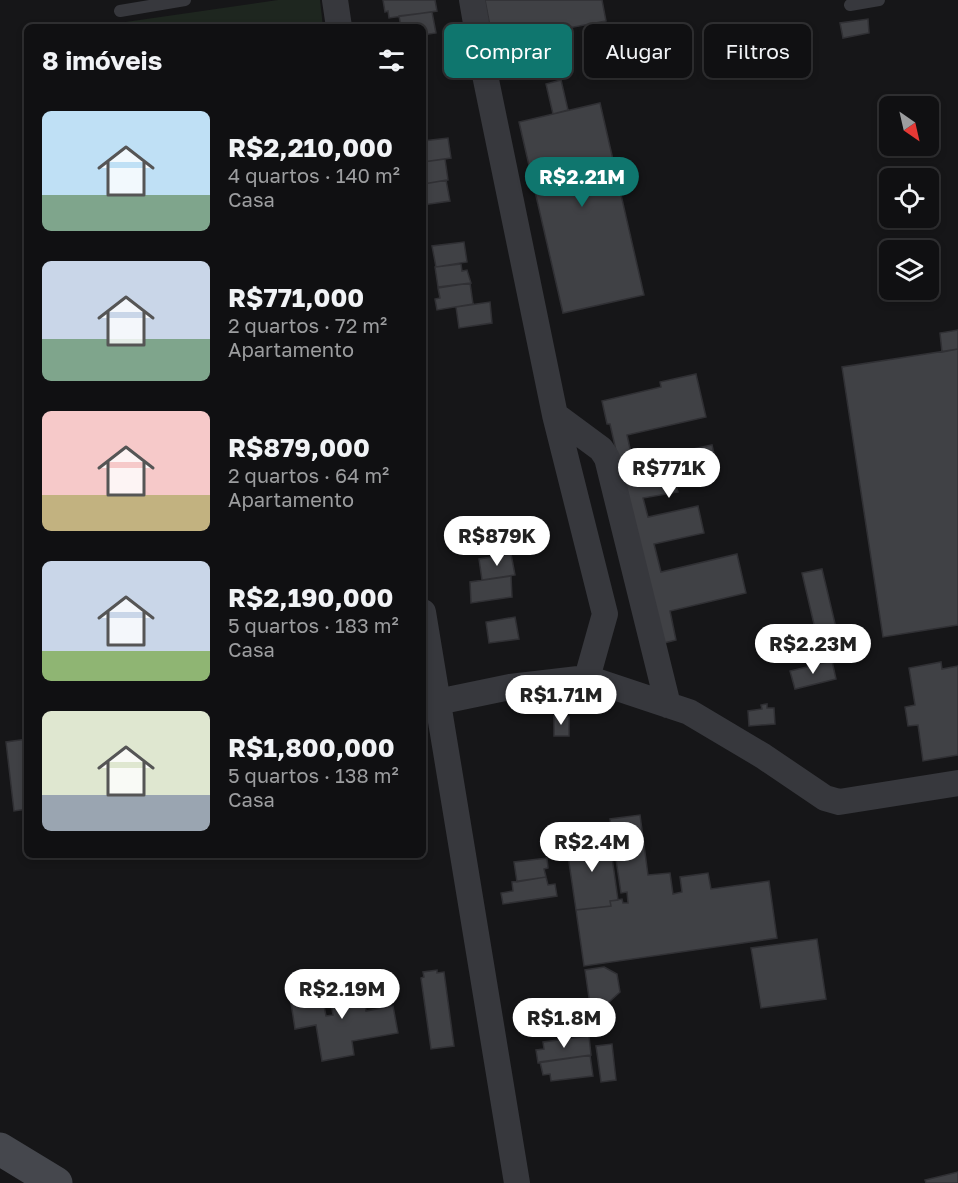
<!DOCTYPE html>
<html lang="pt">
<meta charset="utf-8">
<style>
:root{--surface:#101012;--page:#19191b;--text:#f1f3f6;--muted:#9c9d9f;--line:#303032;--accent:#0f766e}
body{margin:0;font-family:"Golos Text",sans-serif;background:var(--page);color:var(--text);height:100vh;display:flex;flex-direction:column;font-size:22px;white-space:nowrap}
*{box-sizing:border-box;margin:0}
p{font-size:20px;color:var(--muted)}
.icon{flex:none;width:33px;height:33px;fill:none;stroke:currentColor;stroke-width:2;stroke-linecap:round;stroke-linejoin:round}
.map{position:relative;flex:1;overflow:hidden}
.side{position:absolute;left:24px;top:24px;width:402px;height:834px;display:flex;flex-direction:column;background:var(--surface);border-radius:9px;box-shadow:0 3px 9px #0003,0 0 0 2px var(--line)}
.side>*{flex:none}
.hud{position:absolute;left:444px;top:24px;width:423px;height:54px;display:flex;gap:12px}
.needle{width:39px;rotate:146deg}
.tools{position:absolute;left:879px;top:96px;display:grid;gap:12px}
.tools a{display:grid;place-items:center;width:60px;height:60px;border-radius:9px;background:var(--surface);box-shadow:0 3px 9px #0003,0 0 0 2px var(--line);font-size:30px}
.price{position:absolute;translate:-50% -51px;padding:0 14px;border-radius:21px;background:#fff;color:#222;font-size:20px;line-height:39px;filter:drop-shadow(0 2px 3px #0008)}
.price::after{content:'';position:absolute;left:50%;top:36px;width:18px;height:14px;margin-left:-9px;background:inherit;clip-path:polygon(0 0,100% 0,50% 100%)}
.price.on{background:var(--accent);color:#fff}
ul{padding:0;list-style:none}
li{display:flex;align-items:center;gap:18px;height:150px;padding:0 18px}
li span{display:grid;place-items:center;flex:none;width:168px;height:120px;border-radius:9px;color:#555}
li>.icon{margin-inline-start:auto}
span .icon{width:72px;height:72px;fill:#fffc;stroke-width:1}
li b{font-size:26px}
h2{display:flex;justify-content:space-between;align-items:center;height:72px;padding:0 18px;font-size:26px}
.chip{padding:0 21px;border-radius:9px;background:var(--surface);box-shadow:0 3px 9px #0003,0 0 0 2px var(--line);font-size:21px;line-height:54px}
.chip.on{background:var(--accent);color:#fff}
.map>svg:first-child{display:block}
</style>
<div class="map">
<svg width="958" height="1183" viewBox="0 0 958 1183">
<rect width="100%" height="100%" fill="#161618"/>
<!-- green -->
<path fill="#1e261f" d="M278 0H320L323 27H91Z"/>
<!-- building -->
<path fill="#404145" stroke="#303034" stroke-width="1.5" d="M383 0H435L437 11 389 18 388 11 385 12Z
M485 0H602L606 21 493 42Z
M432 12 436 33 423 35V27H401L399 16Z
M868 19 869 33 843 38 840 23Z
M561 80 568 110 553 114 546 84Z
M600 103 644 295 563 313 519 122Z
M448 138 451 158 423 162V141Z
M445 159 448 180 423 184V162Z
M446 180 450 201 423 205V196H425L423 184Z
M464 242 467 262 436 267 432 246Z
M461 264 462 271 467 270 471 283 438 287 435 267Z
M470 283 473 304 437 310 435 299 440 298 438 288Z
M490 302 492 323 459 328 456 307Z
M958 330V349L942 352 940 333Z
M958 349V625L883 637 842 367Z
M696 374 706 417 627 435 633 462 712 445 718 472 675 482 678 492 643 498 648 517 698 506 704 533 654 544 661 572 737 554 746 593 670 611 676 640 660 644 610 424H607L602 401 661 387 660 382Z
M511 554 515 575 482 580 479 559Z
M822 569 837 632 817 637 802 573Z
M511 576 512 597 471 603 470 582Z
M515 617 519 639 489 643 486 622Z
M832 661 836 679 795 689 790 671Z
M941 662 942 669 958 666V755L923 761 918 725 908 726 905 707 915 705 909 668Z
M767 704V708H774L775 724 749 726 748 711 762 709 761 705Z
M554 716 569 717V736H554Z
M27 739V809L14 811 6 742Z
M640 815 648 875 670 873 673 894 682 892 680 877 708 873 711 889 769 881 777 938 584 966 576 910 611 906 610 901 622 899 623 903H628L627 892 621 893 610 819Z
M609 836 618 900 610 901 611 906 576 910 566 842Z
M547 858 548 868 544 869 546 877 517 882 514 862Z
M546 877 548 885 555 884 557 896 503 904 501 893 513 891 512 882Z
M817 939 826 999 761 1008 751 948Z
M604 967 617 974 620 992 609 1002 590 1005 585 970Z
M437 970V973L444 972 454 1046 431 1049 421 978 424 977 423 972Z
M362 985 366 1011 393 1006 398 1033 352 1041 354 1055 322 1061 316 1025 295 1029 290 996 321 991 326 1016 333 1015 329 990Z
M589 1036 591 1055 538 1063 536 1050 544 1049 543 1042Z
M612 1044 616 1080 601 1082 596 1046Z
M590 1055 593 1076 551 1081 550 1074 543 1075 540 1062Z
M958 1172V1183H926L925 1180Z"/>
<g fill="none" stroke-linecap="round" stroke-linejoin="round">
<!-- service -->
<path stroke="#37383d" stroke-width="12" d="M850 5 879 0
M120 11 185 0"/>
<!-- minor -->
<path stroke="#37383d" stroke-width="26" d="M335 0 339 27
M472 0 485 75 555 415 605 614 587 678
M555 415 601 449 607 458 668 705
M423 612 517 1183
M423 705 510 687 587 678 689 712 763 756 825 798 839 802 958 783"/>
<!-- secondary -->
<path stroke="#45474d" stroke-width="33" d="M0 1149 56 1183"/>
</g>
</svg>
<div class="tools">
<a><svg class="needle" viewBox="-14 -14 28 28"><path d="M0-13l5 13h-10z" fill="#e53935"/><path d="M0 13l5-13h-10z" fill="#9c9d9f"/></svg></a>
<a><svg class="icon" aria-label="locate" viewBox="0 0 24 24"><circle cx="12" cy="12" r="6"/><path d="M12 2v4M12 18v4M2 12h4M18 12h4"/></svg></a>
<a><svg class="icon" aria-label="layers" viewBox="0 0 24 24"><path d="M12 4l9 5-9 5-9-5zM3 14l9 5 9-5"/></svg></a>
</div>
<b class="price on" style="left:582px;top:208px">R$2.21M</b>
<b class="price" style="left:669px;top:499px">R$771K</b>
<b class="price" style="left:497px;top:567px">R$879K</b>
<b class="price" style="left:813px;top:675px">R$2.23M</b>
<b class="price" style="left:561px;top:726px">R$1.71M</b>
<b class="price" style="left:592px;top:873px">R$2.4M</b>
<b class="price" style="left:342px;top:1020px">R$2.19M</b>
<b class="price" style="left:564px;top:1049px">R$1.8M</b>
<div class="hud">
<a class="chip on">Comprar</a>
<a class="chip">Alugar</a>
<a class="chip">Filtros</a>
</div>
<section class="side">
<h2>8 imóveis<svg class="icon" aria-label="filters" viewBox="0 0 24 24"><path d="M4 7h16M4 17h16"/><circle cx="9" cy="7" r="2"/><circle cx="15" cy="17" r="2"/></svg></h2>
<ul>
<li><span style="background:linear-gradient(#bfe0f5 70%,#7fa58c 0)"><svg class="icon" aria-label="home" viewBox="0 0 24 24"><path d="M3 11l9-7 9 7M6 9v11h12V9"/></svg></span><div><b>R$2,210,000</b><p>4 quartos · 140 m²</p><p>Casa</p></div></li>
<li><span style="background:linear-gradient(#c9d6e8 65%,#7fa58c 0)"><svg class="icon" aria-label="home" viewBox="0 0 24 24"><path d="M3 11l9-7 9 7M6 9v11h12V9"/></svg></span><div><b>R$771,000</b><p>2 quartos · 72 m²</p><p>Apartamento</p></div></li>
<li><span style="background:linear-gradient(#f6c9c9 70%,#c2b280 0)"><svg class="icon" aria-label="home" viewBox="0 0 24 24"><path d="M3 11l9-7 9 7M6 9v11h12V9"/></svg></span><div><b>R$879,000</b><p>2 quartos · 64 m²</p><p>Apartamento</p></div></li>
<li><span style="background:linear-gradient(#c9d6e8 75%,#8fb573 0)"><svg class="icon" aria-label="home" viewBox="0 0 24 24"><path d="M3 11l9-7 9 7M6 9v11h12V9"/></svg></span><div><b>R$2,190,000</b><p>5 quartos · 183 m²</p><p>Casa</p></div></li>
<li><span style="background:linear-gradient(#dfe7d0 70%,#9aa5b1 0)"><svg class="icon" aria-label="home" viewBox="0 0 24 24"><path d="M3 11l9-7 9 7M6 9v11h12V9"/></svg></span><div><b>R$1,800,000</b><p>5 quartos · 138 m²</p><p>Casa</p></div></li>
</ul>
</section>
</div>
